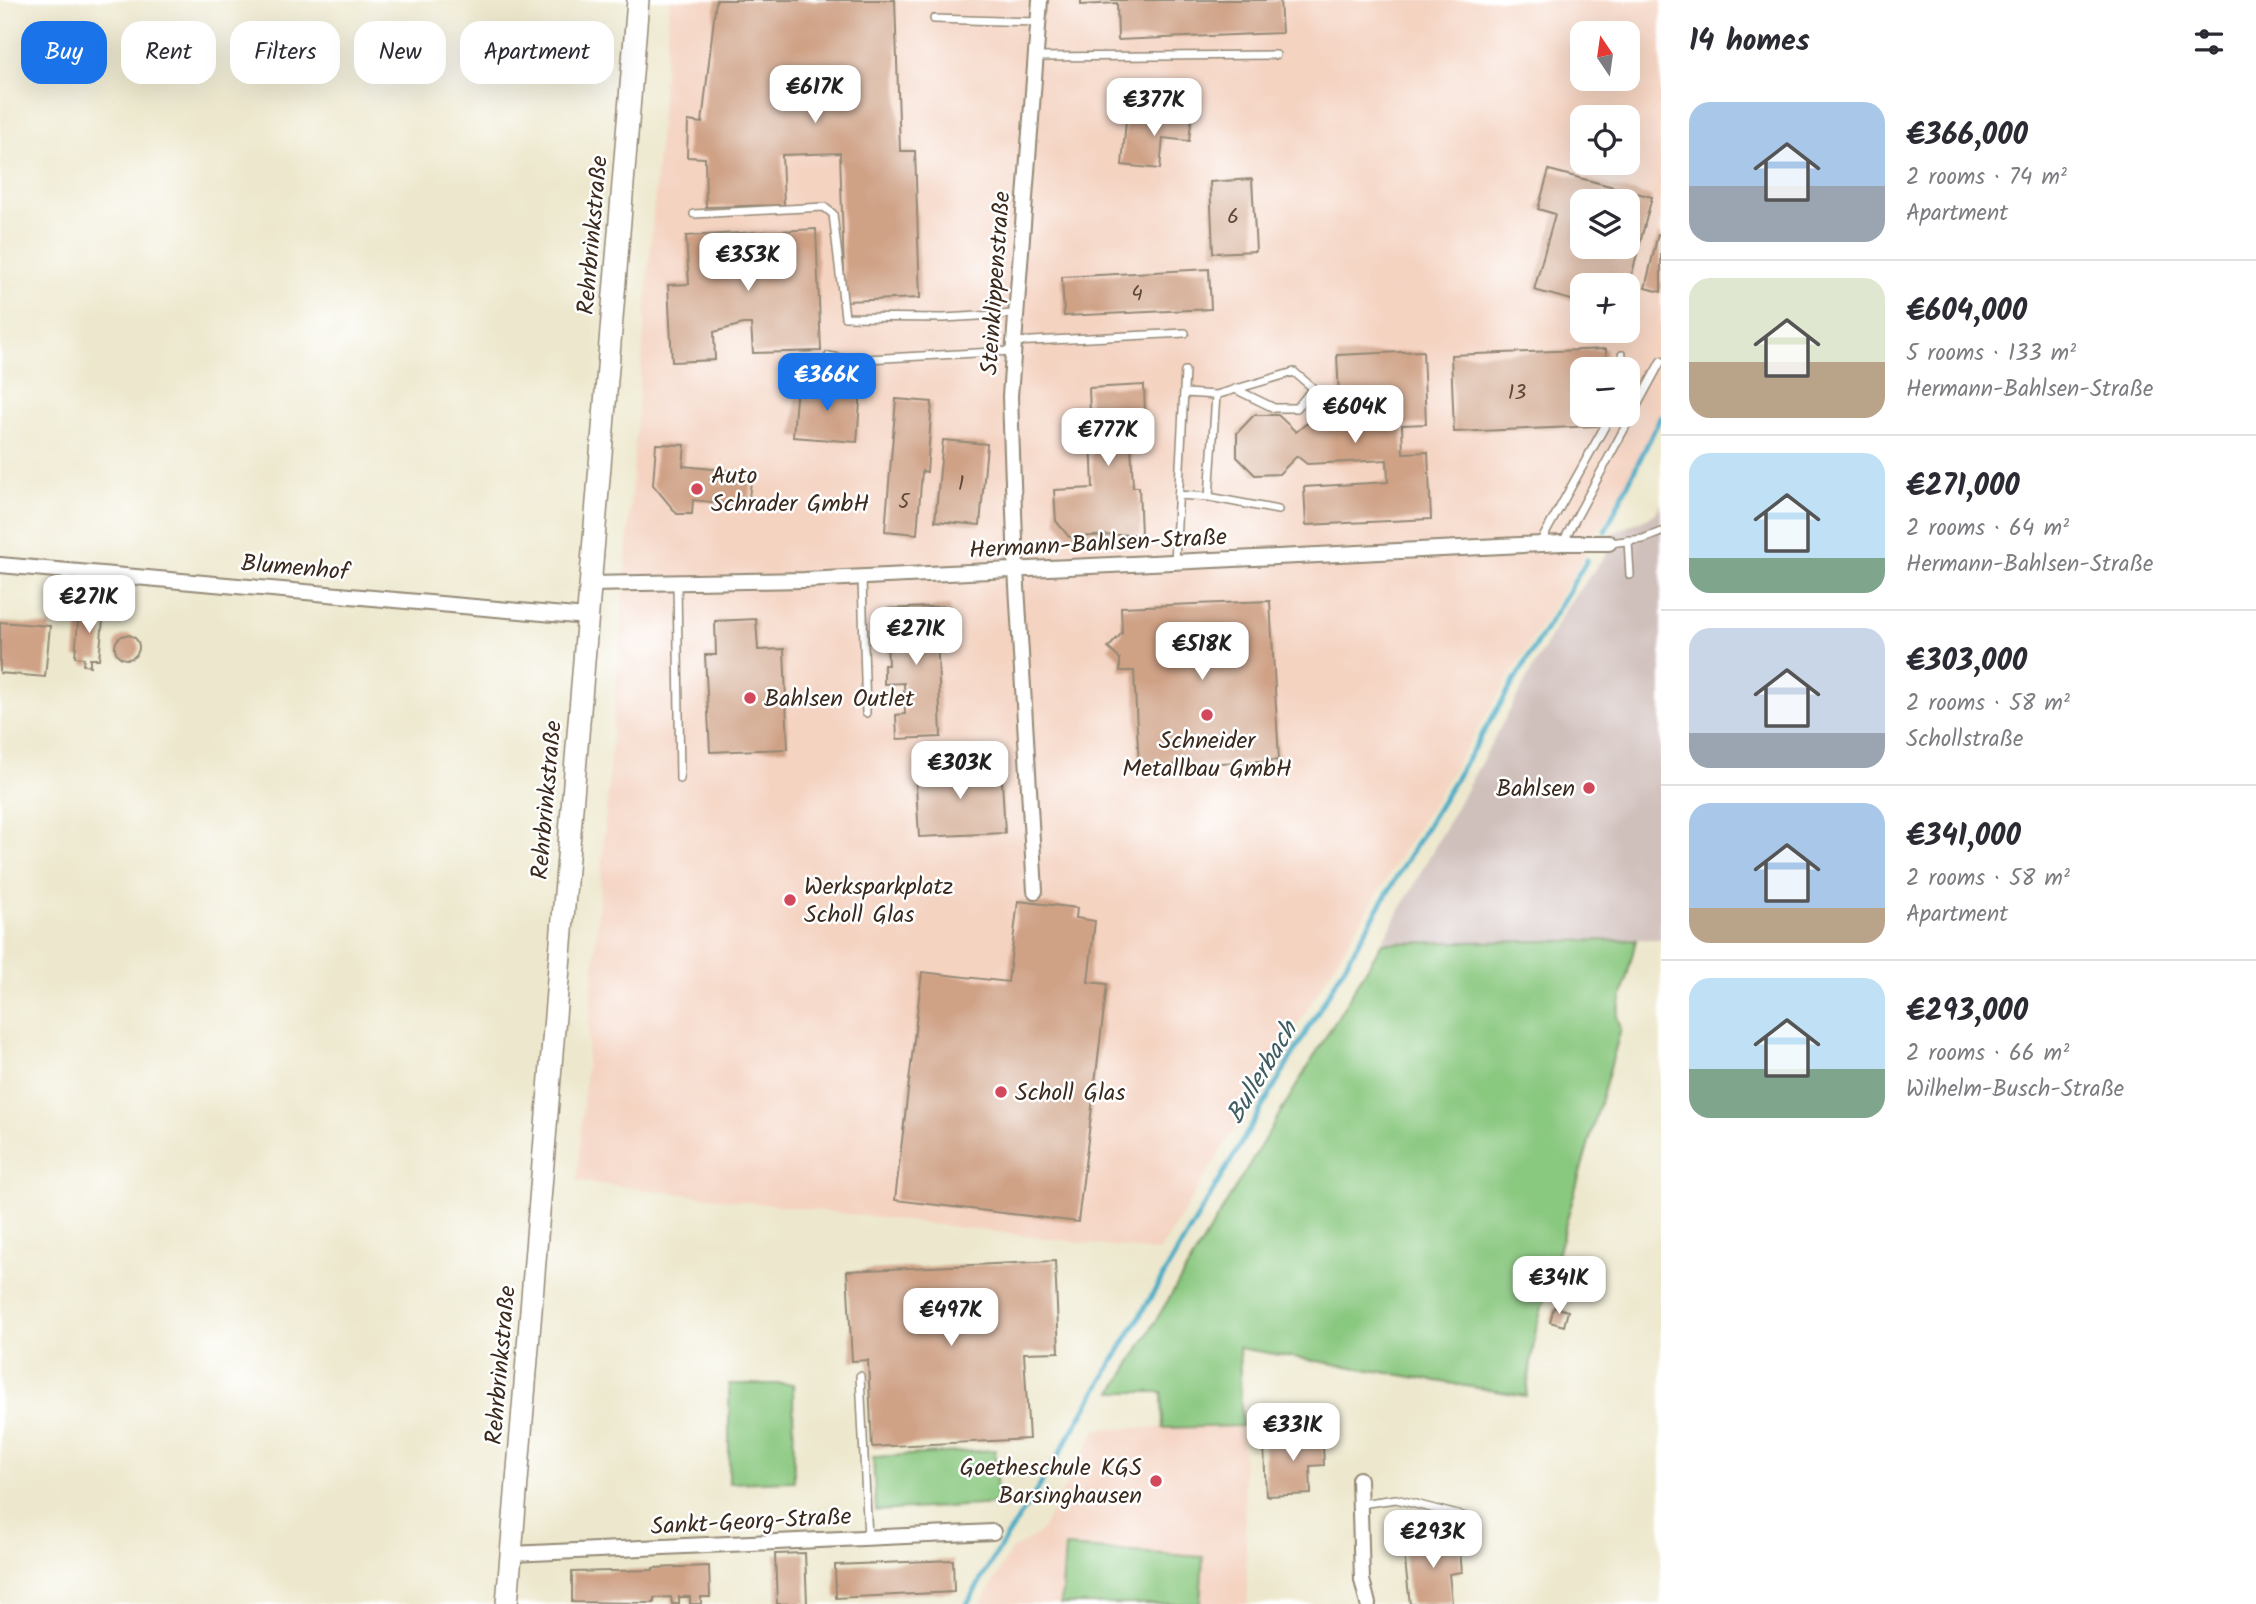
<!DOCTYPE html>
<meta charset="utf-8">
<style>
:root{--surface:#fff;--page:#f7f7f7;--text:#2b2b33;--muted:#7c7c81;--line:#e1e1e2;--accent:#1a73e8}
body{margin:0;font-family:Kalam,sans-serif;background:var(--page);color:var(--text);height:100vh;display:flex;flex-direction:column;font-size:26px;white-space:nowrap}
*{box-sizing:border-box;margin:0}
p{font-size:23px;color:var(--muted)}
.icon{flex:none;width:38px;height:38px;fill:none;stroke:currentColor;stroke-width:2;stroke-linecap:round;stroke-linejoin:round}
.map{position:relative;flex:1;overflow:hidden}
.panel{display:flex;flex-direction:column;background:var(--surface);width:595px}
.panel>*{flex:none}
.top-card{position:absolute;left:21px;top:21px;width:665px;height:63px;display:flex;gap:14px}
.needle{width:46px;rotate:347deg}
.fabs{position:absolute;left:1570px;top:21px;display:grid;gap:14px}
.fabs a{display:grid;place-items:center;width:70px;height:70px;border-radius:14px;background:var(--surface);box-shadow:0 7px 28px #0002;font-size:35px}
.price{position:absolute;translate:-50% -60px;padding:0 16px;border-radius:14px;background:#fff;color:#222;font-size:23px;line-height:46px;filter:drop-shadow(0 2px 4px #0008)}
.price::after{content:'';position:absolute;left:50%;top:42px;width:21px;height:16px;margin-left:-10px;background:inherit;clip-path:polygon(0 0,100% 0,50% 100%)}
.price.active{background:var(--accent);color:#fff}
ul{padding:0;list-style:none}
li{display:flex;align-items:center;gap:21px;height:175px;padding:0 28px}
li+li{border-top:2px solid var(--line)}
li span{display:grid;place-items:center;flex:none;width:196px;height:140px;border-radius:21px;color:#555}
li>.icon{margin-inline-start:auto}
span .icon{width:84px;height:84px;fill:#fffc;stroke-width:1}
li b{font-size:30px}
h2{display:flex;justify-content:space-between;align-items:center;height:84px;padding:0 28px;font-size:30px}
.tag{padding:0 24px;border-radius:21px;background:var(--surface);box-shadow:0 7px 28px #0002;font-size:24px;line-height:63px}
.tag.active{background:var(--accent);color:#fff}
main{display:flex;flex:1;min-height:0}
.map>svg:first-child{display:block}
</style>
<main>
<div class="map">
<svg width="1661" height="1604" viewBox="0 0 1661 1604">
<rect width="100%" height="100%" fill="#fff"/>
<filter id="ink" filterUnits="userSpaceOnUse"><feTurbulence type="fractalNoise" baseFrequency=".0143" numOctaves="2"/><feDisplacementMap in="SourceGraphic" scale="14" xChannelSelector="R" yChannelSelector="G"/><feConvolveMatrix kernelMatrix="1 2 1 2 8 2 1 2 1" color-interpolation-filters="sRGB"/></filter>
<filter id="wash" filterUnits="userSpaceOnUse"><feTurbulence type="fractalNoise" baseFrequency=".00686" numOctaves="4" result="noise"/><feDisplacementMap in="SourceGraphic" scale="28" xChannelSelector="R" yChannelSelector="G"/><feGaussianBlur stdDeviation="1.57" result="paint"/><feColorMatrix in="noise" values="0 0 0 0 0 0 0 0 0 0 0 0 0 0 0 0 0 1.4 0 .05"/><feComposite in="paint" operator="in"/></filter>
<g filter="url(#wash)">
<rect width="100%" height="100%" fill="#ede8cd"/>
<!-- built -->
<path fill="#f4d3c1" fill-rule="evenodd" d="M670 0H1661V419L1605 521 1159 1252 577 1181ZM1582 33H1628V79H1582ZM1582 117H1628V163H1582ZM1582 201H1628V247H1582ZM1582 285H1628V331H1582ZM1582 369H1628V415H1582Z
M1242 1426 1248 1604H981L1011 1550 1040 1533 1097 1429Z"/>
<!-- industrial -->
<path fill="#d0c0bc" d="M1661 503V939L1382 943 1567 606 1607 553 1611 534 1655 514Z"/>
<!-- green -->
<path fill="#89c87f" stroke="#62794e" stroke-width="2" d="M1636 940 1617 1016 1621 1029 1536 1329 1526 1396 1239 1348 1242 1426 1163 1428 1162 1392H1113L1382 943Z
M729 1384H793L794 1481 729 1483Z
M995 1450 997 1504 876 1511 873 1457Z
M1065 1547 1203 1557 1200 1604H1061Z"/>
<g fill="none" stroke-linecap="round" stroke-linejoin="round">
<!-- stream -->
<path stroke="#45aac5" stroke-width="5" d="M1605 531 1661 416
M967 1604 996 1554 1048 1473 1412 851 1587 560"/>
</g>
<g id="blocks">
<!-- building -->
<path fill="#cfa185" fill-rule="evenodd" d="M716 0H895L900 151H915L920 298 845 301 840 153 782 155 784 205 706 207 705 158 687 157 688 121 702 123Z
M1081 0H1280L1282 33 1118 40 1117 3 1081 5Z
M1157 109 1192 113 1189 141 1163 138 1160 169 1122 165 1126 120 1156 123Z
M1549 170 1652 197 1629 285H1582V303L1534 290 1555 214 1538 209ZM1582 201H1628V247H1582Z
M1252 179 1256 251 1213 253 1210 182Z
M816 229 821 351 753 353 751 324H743L714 332 715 360 672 362 668 285 689 284 686 236Z
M1658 234H1661V292L1645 288Z
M1209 269 1211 309 1064 316 1062 277Z
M1606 349 1607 369H1582V415H1596L1597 426 1454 432 1451 355Z
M1423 351 1426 424 1402 425 1403 453 1428 452 1431 519 1306 525 1304 487 1388 482 1387 460 1307 464 1297 456 1279 474 1255 475 1237 457V433L1254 415H1278L1296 432 1306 424 1385 420 1384 394 1339 396 1337 355Z
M797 384 861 388 857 442 793 437Z
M1144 385 1146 442 1131 443 1133 487H1139L1141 534 1069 537 1056 521 1054 490 1093 488 1089 388Z
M896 399 932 402 927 472 922 471 917 534 885 531Z
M943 440 987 444 980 525 935 521Z
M656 444 685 445 683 466 752 473 748 506 693 500 692 514H677L653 485Z
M1270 601 1279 760 1139 767 1134 671H1120V659L1108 648 1122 633 1121 607Z
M950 606 951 628 937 629 941 737 897 739 896 715 905 714 904 683 884 684V665H888L886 609Z
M79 608 104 610 99 659H90V666L83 665 84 658 75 657Z
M756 619 758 650 784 649 788 749 710 752 705 655H716L715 621Z
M0 622 50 626 45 677 0 673Z
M115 647a12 12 0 1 1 24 0a12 12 0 1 1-24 0Z
M1001 764 1005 833 919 837 915 769Z
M1018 901 1077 908 1076 918 1095 921 1088 982 1107 984 1078 1222 895 1200 922 972 1008 982Z
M1055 1261 1059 1352 1024 1353 1029 1439 872 1447 868 1360 852 1361 847 1271Z
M1554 1307 1568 1311 1564 1326 1550 1322Z
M1322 1428 1324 1465 1310 1466 1311 1494 1266 1496 1264 1446 1291 1445 1290 1429Z
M1458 1532 1462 1572 1449 1574 1452 1602 1410 1604 1404 1553 1431 1549 1430 1535Z
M805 1553 807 1603 777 1604 775 1554Z
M953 1560 954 1592 836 1598 835 1565Z
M709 1566 710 1597H701V1604H690V1597H679V1604H672L671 1597 654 1598V1603L572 1602V1572L653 1570V1568Z"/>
</g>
</g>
<g filter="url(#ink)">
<use href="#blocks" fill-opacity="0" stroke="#948976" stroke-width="2"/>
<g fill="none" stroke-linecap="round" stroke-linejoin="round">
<!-- service casing -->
<g stroke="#948976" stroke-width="10">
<path id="service" d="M934 19 1038 22
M1036 57 1276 55
M694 214 824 207 833 214 845 317 943 318 1014 314
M1013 342 1185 333
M1622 355V369
M829 356 849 360 1012 351
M1185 393 1216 395 1209 497
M1216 395 1294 372 1313 388 1297 408H1274L1235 389
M1178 495 1209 497 1278 510
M1628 540 1630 575
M1563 542 1661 361
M1540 543 1611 415
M1609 543 1643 539 1661 532
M1175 562 1185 371
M862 578 866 713
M677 583 680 779
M860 1376 868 1538
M1360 1504 1396 1499 1477 1520"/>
</g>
<!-- minor casing -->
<g stroke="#948976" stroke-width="18">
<path id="minor" d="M0 565 587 617
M590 584 804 580 1562 543H1609
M1035 891 1016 569 1010 396 1040 0
M1359 1479 1362 1580 1368 1604
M511 1554 993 1532"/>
</g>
<!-- secondary casing -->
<g stroke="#948976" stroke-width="24">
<path id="secondary" d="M507 1604 638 0"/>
</g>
<!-- service -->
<use href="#service" stroke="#fff" stroke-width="7"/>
<!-- minor -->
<use href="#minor" stroke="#fff" stroke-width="14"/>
<!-- secondary -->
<use href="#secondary" stroke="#fff" stroke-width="21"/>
</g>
</g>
<!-- markers -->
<g fill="#d1495b" stroke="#fff" stroke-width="2.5">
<circle cx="697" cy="489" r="7"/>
<circle cx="750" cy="698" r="7"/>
<circle cx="1207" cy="715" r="7"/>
<circle cx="1589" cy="788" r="7"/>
<circle cx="790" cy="900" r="7"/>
<circle cx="1001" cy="1092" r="7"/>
<circle cx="1156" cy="1481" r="7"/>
</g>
<g text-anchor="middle" stroke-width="5" stroke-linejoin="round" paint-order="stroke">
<!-- number labels -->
<g font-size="21" fill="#604838">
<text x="1233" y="223">6</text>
<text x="1137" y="300">4</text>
<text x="1517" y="399">13</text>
<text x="961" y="490">1</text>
<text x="904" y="508">5</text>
</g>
<!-- street labels -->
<g font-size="24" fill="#3b2a1e" stroke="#fff">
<text transform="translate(592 235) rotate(-85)" y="8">Rehrbrinkstraße</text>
<text transform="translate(995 283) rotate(-86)" y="8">Steinklippenstraße</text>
<text transform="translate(1098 543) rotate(-3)" y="8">Hermann-Bahlsen-Straße</text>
<text transform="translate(295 567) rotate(5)" y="8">Blumenhof</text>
<text transform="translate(546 800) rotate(-85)" y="8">Rehrbrinkstraße</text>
<text transform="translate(500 1365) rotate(-85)" y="8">Rehrbrinkstraße</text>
<text transform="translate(751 1521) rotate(-3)" y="8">Sankt-Georg-Straße</text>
</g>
<!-- poi labels -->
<g font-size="24" fill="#3b2a1e" stroke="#fff" text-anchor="start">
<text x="711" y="483">Auto<tspan x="711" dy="28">Schrader GmbH</tspan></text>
<text x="764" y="706">Bahlsen Outlet</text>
<text x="1207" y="748" text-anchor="middle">Schneider<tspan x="1207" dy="28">Metallbau GmbH</tspan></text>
<text x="1575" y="796" text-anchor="end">Bahlsen</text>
<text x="804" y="894">Werksparkplatz<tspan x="804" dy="28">Scholl Glas</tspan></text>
<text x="1015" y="1100">Scholl Glas</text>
<text x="1142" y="1475" text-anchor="end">Goetheschule KGS<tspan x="1142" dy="28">Barsinghausen</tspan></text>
</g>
<!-- water labels -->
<g font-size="26" font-style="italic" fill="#3f5d61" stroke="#fff">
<text transform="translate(1261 1072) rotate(-59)" y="9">Bullerbach</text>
</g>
</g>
</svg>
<div class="fabs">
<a><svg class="needle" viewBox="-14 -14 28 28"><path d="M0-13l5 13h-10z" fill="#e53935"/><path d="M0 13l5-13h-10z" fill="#7c7c81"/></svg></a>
<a><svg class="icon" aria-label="locate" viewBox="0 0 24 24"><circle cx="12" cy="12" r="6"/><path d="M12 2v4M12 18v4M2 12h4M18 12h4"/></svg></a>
<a><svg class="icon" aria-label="layers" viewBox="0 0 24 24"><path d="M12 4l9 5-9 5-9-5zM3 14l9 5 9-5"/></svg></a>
<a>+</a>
<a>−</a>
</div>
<b class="price" style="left:815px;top:125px">€617K</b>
<b class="price" style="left:1154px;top:138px">€377K</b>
<b class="price" style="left:748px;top:293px">€353K</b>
<b class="price active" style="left:827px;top:413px">€366K</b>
<b class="price" style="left:1355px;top:445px">€604K</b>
<b class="price" style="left:1108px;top:468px">€777K</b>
<b class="price" style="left:89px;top:635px">€271K</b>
<b class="price" style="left:916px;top:667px">€271K</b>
<b class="price" style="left:1202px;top:682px">€518K</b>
<b class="price" style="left:960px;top:801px">€303K</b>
<b class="price" style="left:1559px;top:1316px">€341K</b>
<b class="price" style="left:951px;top:1348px">€497K</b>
<b class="price" style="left:1293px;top:1463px">€331K</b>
<b class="price" style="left:1433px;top:1570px">€293K</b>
<div class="top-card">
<a class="tag active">Buy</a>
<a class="tag">Rent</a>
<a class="tag">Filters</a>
<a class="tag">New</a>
<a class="tag">Apartment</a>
</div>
</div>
<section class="panel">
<h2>14 homes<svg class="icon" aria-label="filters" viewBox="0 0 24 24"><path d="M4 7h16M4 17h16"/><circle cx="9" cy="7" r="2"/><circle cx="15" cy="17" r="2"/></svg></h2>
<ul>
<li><span style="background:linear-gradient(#a9c7e8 60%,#9aa5b1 0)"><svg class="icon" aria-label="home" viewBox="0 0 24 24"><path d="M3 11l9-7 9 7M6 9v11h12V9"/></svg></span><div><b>€366,000</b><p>2 rooms · 74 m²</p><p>Apartment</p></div></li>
<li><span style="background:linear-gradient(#dfe7d0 60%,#b9a48a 0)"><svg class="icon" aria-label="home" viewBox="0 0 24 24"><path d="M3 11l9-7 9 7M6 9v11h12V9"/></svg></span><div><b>€604,000</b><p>5 rooms · 133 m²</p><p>Hermann-Bahlsen-Straße</p></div></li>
<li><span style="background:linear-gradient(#bfe0f5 75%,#7fa58c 0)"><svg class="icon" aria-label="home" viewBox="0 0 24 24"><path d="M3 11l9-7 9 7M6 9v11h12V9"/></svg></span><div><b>€271,000</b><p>2 rooms · 64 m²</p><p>Hermann-Bahlsen-Straße</p></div></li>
<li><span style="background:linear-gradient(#c9d6e8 75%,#9aa5b1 0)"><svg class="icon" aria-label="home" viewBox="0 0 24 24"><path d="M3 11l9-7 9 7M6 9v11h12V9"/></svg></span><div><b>€303,000</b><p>2 rooms · 58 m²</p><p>Schollstraße</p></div></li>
<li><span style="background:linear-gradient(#a9c7e8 75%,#b9a48a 0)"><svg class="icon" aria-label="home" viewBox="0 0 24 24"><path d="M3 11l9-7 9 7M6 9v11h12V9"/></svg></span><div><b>€341,000</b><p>2 rooms · 58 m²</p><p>Apartment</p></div></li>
<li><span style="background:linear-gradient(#bfe0f5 65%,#7fa58c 0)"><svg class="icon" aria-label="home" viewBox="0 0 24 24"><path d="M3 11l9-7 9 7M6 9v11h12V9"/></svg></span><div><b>€293,000</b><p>2 rooms · 66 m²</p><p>Wilhelm-Busch-Straße</p></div></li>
</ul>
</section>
</main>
